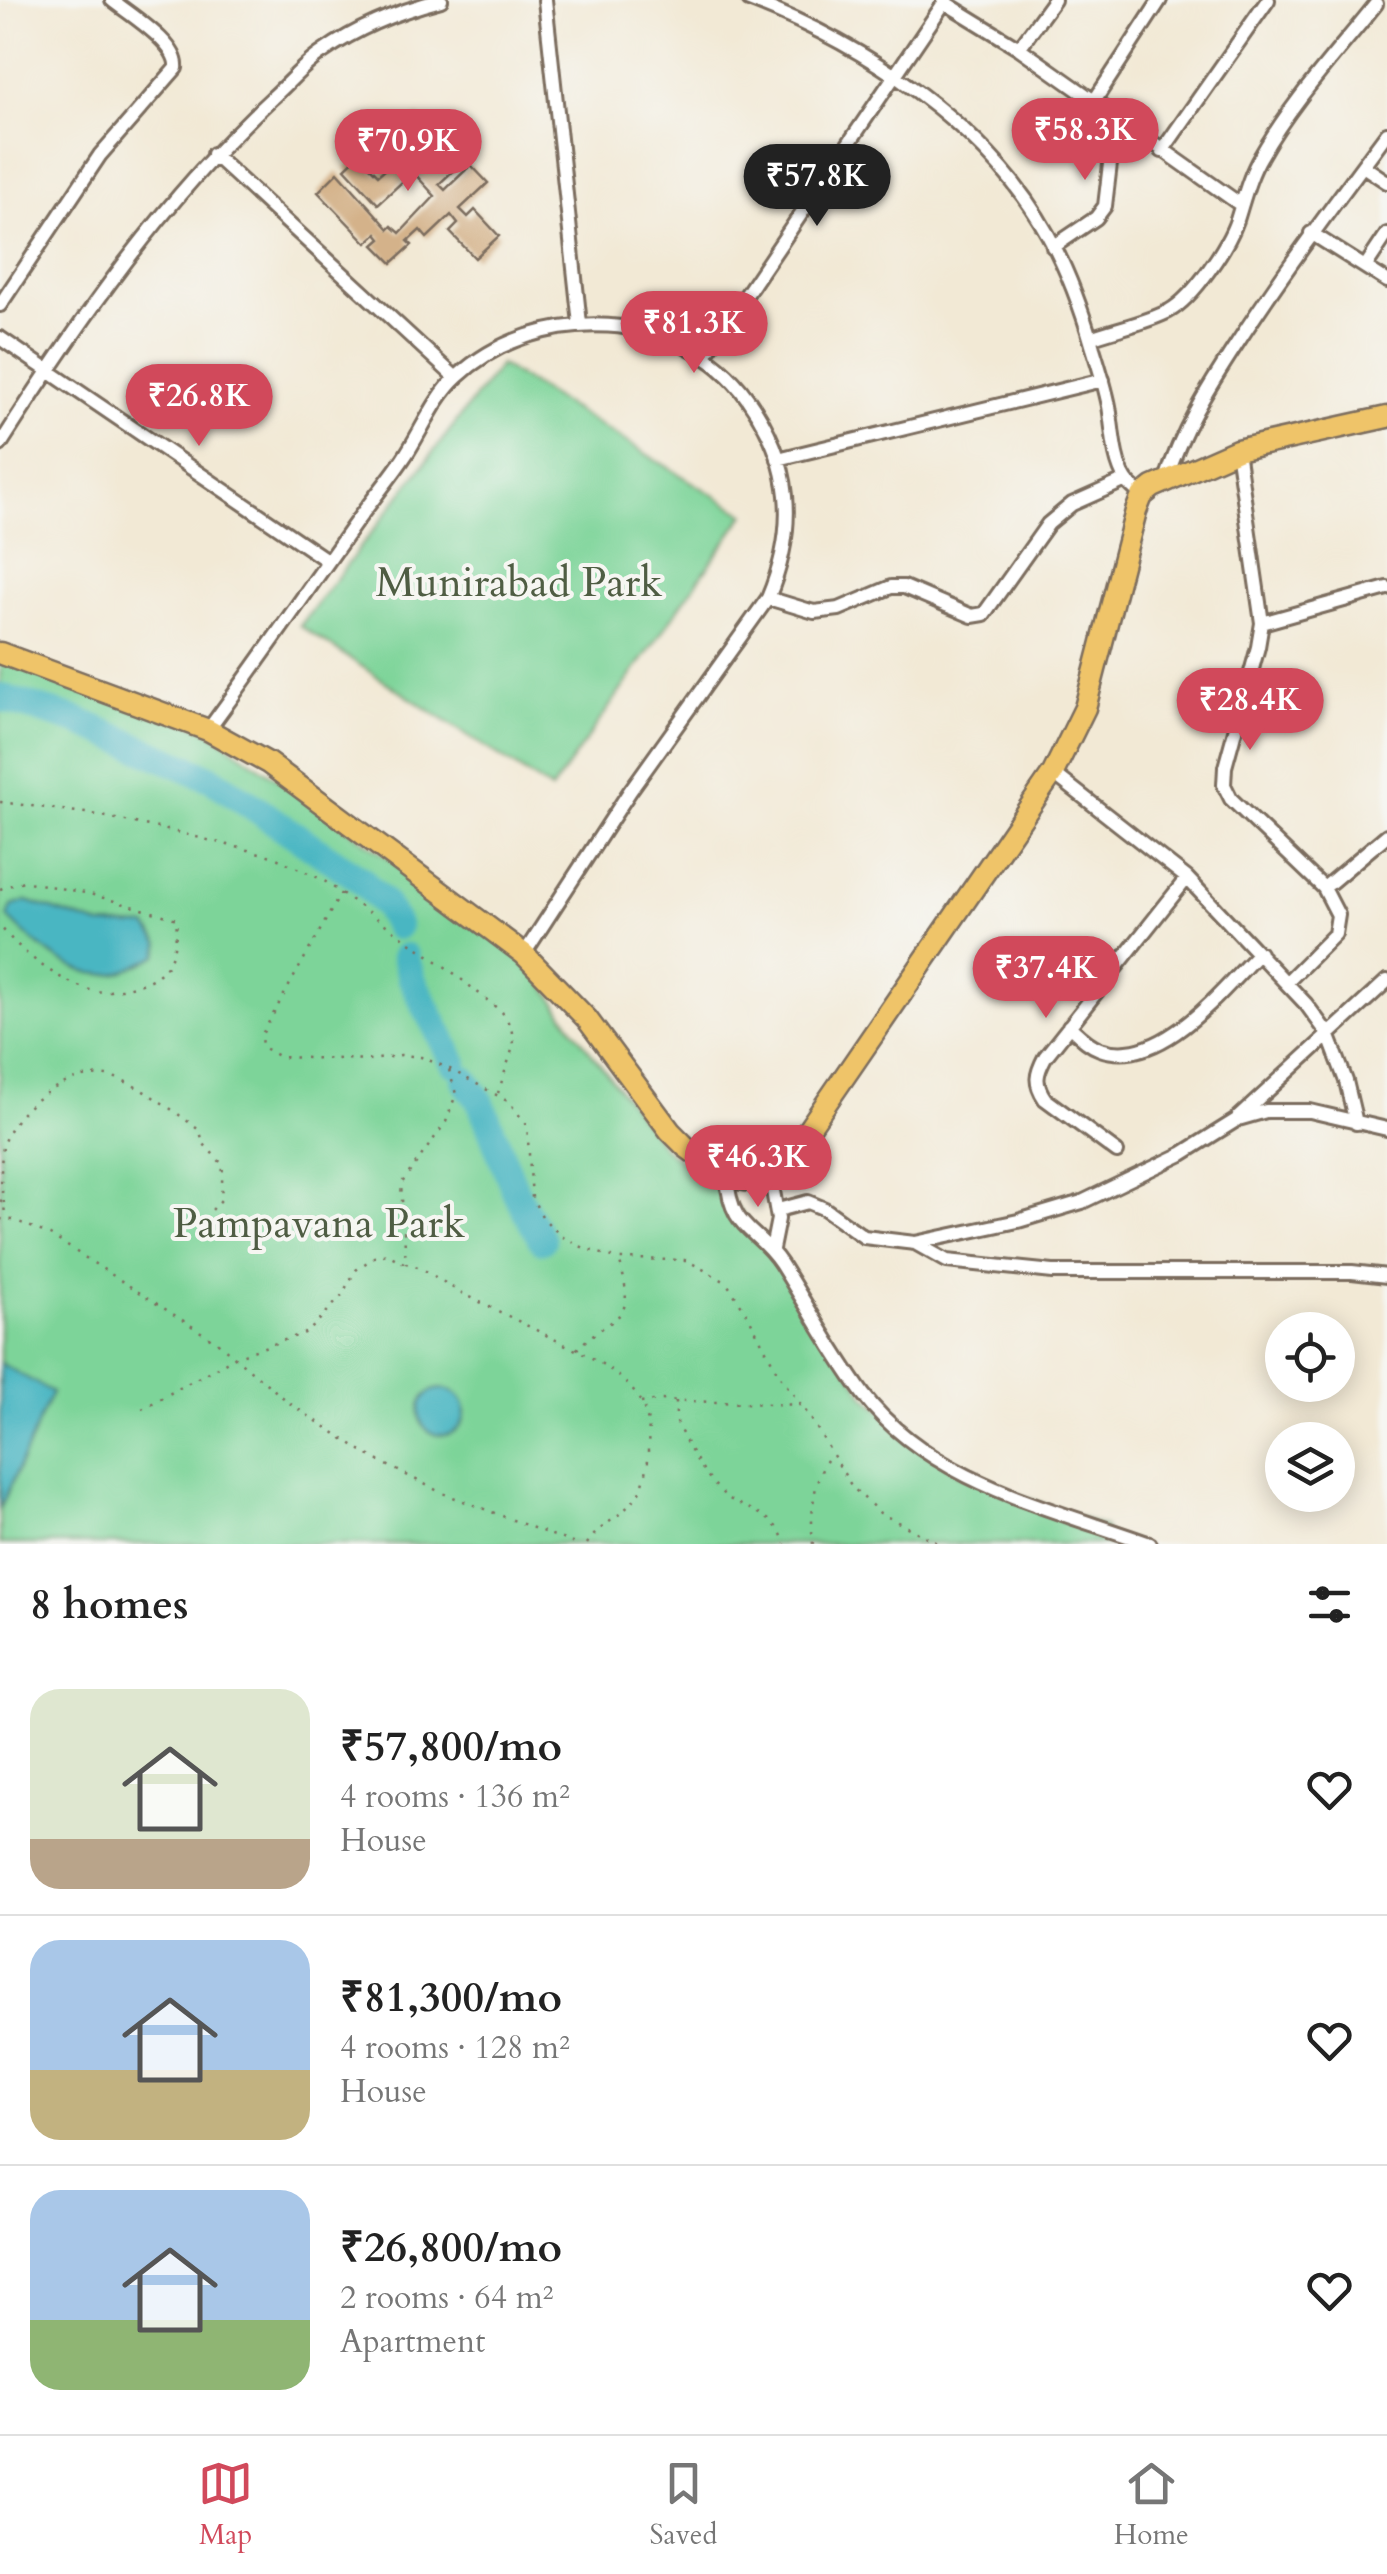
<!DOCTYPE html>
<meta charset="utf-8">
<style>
:root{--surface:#fff;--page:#f6f6f6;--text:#222;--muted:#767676;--line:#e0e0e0;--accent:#d1495b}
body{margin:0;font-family:Cardo,serif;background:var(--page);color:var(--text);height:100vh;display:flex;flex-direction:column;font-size:38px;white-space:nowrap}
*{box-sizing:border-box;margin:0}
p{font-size:32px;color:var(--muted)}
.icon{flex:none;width:55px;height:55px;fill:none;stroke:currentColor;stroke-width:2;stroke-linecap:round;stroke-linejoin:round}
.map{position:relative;height:1544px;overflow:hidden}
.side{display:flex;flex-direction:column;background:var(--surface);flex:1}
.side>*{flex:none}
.tools{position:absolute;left:1265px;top:1312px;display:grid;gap:20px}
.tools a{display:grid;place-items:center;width:90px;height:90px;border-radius:50%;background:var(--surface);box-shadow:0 5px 25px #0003;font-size:50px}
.price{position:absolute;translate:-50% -85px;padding:0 22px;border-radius:35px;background:var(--accent);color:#fff;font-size:32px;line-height:65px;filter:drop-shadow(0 2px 5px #0008)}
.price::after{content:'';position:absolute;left:50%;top:60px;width:30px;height:22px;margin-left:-15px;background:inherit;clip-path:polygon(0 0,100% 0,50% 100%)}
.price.active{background:#222;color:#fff}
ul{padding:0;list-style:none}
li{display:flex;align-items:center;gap:30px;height:250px;padding:0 30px}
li+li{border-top:2px solid var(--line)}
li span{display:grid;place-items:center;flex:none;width:280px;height:200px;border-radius:30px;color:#555}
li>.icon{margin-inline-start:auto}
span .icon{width:120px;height:120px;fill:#fffc;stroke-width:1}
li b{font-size:42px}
h2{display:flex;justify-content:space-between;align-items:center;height:120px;padding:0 30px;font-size:42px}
.tab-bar{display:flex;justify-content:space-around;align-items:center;height:140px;border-top:2px solid var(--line);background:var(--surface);font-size:28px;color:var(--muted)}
.tab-bar a{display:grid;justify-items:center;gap:5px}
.tab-bar .active{color:var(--accent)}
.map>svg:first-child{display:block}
</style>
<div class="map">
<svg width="1387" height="1544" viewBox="0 0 1387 1544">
<rect width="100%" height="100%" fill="#f6f6f2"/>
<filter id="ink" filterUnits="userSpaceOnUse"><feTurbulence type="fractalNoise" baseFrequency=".01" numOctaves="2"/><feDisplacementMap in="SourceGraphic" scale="20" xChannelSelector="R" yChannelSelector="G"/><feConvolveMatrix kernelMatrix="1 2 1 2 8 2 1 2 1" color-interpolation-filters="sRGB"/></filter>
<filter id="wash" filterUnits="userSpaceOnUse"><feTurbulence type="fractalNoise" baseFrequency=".0048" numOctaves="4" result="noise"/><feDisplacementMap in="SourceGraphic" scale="40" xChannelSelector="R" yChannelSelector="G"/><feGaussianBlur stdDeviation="2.25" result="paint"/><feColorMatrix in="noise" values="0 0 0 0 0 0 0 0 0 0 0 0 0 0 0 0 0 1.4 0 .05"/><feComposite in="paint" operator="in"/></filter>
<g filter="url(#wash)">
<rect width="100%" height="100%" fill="#f2e9d5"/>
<!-- green -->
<path fill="#7dd499" stroke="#5c7f5c" stroke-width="2.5" d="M500 365 745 514 551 790 300 626Z
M0 653 208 730 524 954 574 1030 664 1148 728 1196 772 1249 865 1396 954 1471 1104 1527 1113 1544H0Z"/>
<!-- water -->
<path fill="#48b6c2" stroke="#427070" stroke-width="2.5" d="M27 901 100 925 147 926 160 944 158 955C144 962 128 972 113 974 73 979 33 943 8 917L12 906Z
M0 1363 52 1392 0 1509Z
M419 1412a23 23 0 1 1 46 0a23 23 0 1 1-46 0Z"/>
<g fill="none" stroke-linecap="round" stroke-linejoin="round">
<!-- river -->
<path stroke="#48b6c2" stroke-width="28" d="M0 697 78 721 212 779 360 879 386 906 397 926
M405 957 412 979 454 1063
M465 1080 481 1103 516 1193 542 1240"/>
</g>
<g id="blocks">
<!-- building -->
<path fill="#d4b28a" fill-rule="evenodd" d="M418 116 434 133 413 154 429 171 443 157 455 169 439 184 445 190 471 165 488 183 460 209 468 217 475 210 499 236 475 258 450 232 458 224 451 215 427 238 420 230 408 241 412 245 392 263 374 245 381 239 377 234 367 243 318 192 338 172 389 229 392 226 400 233 435 196 413 172 378 204 345 168 385 130 394 139ZM382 155 391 164 378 175 369 166Z"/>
</g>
</g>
<g filter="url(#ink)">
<use href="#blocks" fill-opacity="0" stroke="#7b6d5e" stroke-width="2.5"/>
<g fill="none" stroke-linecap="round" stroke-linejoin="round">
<!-- street casing -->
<g stroke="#7b6d5e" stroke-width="18">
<path id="street" d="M545 0 580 324
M749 0C863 44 987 124 1048 235 1067 269 1082 310 1093 348 1099 367 1105 386 1109 406 1113 429 1113 460 1126 480 1130 486 1138 491 1142 496
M944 2 1019 48 1241 205
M1019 48 1054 0
M1093 103 1160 0
M1162 151 1268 0
M213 154 456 378
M1363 166 1387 182
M1311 233 1387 281
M1053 247 1096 218 1105 206 1110 164 1126 126
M1365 267 1387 234
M0 305 100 155 176 68C179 44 130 15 112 0
M0 338 328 561
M1090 338C1115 329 1146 323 1169 311 1194 297 1228 246 1237 220 1244 198 1249 176 1261 156 1292 101 1337 53 1376 4
M704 357 946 0
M0 445C79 321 164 198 272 98 289 83 304 64 323 52 358 27 399 11 441 0
M1237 450 1262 623 1258 647 1225 767 1224 785 1231 799 1324 888 1338 915 1335 934 1287 982
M778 459 1103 380
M1166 480C1181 431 1208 388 1236 345 1283 272 1335 203 1387 133
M768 598 814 612 839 609 891 587H904L972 616 984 614 1048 524 1072 504 1126 480
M1262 623 1387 588
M208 730C256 665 302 598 349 532 366 507 386 484 403 459 421 433 434 398 457 377 537 302 683 308 747 398 793 462 798 527 768 598L630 791 524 954
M1053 773 1187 878 1306 1004 1328 1034 1346 1081 1356 1123
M1324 888 1387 835
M1069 1026C1079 1035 1088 1045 1100 1049 1161 1070 1221 991 1259 953
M1238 1118 1387 981
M1117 1152 1045 1099C1034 1083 1036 1074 1045 1057L1187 878
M770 1174 778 1219 772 1249
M727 1177C730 1231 757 1227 781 1264 808 1307 833 1353 863 1394 930 1482 1051 1508 1150 1544
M778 1210 808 1202 825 1209 864 1237 915 1243 1018 1221 1082 1202 1182 1154 1238 1119 1266 1111H1310L1387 1129
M915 1243 947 1261 1053 1272H1352L1387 1276"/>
</g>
<!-- primary casing -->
<g stroke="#7b6d5e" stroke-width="25">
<path id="primary" d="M0 653 208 730 268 763 524 954 587 1019 670 1131 686 1147 727 1177 750 1181 770 1174 803 1137 1053 773 1085 708 1136 511 1142 496 1153 487 1237 450 1387 417"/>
</g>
<!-- path -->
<path stroke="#7b6d5e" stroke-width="2.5" stroke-dasharray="2.5 8" stroke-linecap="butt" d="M0 802 93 814 176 832 272 856 323 880 451 971 502 1012 511 1027 514 1044 498 1093
M0 889 23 881 90 894 177 919C175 964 167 980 121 989 110 991 100 993 90 990 56 980 22 953 0 926
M341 893 261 1036 262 1047 280 1057 373 1060 401 1055 421 1057 448 1068 509 1102 527 1125 532 1198 543 1218 561 1236 586 1249 619 1259 686 1260 726 1282 746 1312 779 1375 810 1417 852 1487 880 1513 940 1544
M449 1070 456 1094 446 1122 401 1184 406 1263 421 1268 458 1291 576 1350
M0 1200 4 1203 5 1217
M4 1203C0 1185 0 1160 4 1142 16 1104 76 1065 116 1078 141 1086 179 1114 200 1131L203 1143 223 1165 221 1200 211 1211
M0 1219 14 1220 50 1235 218 1343 292 1405 373 1458 440 1492 575 1544
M676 1401C676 1409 675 1418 678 1425 686 1445 713 1491 733 1501 755 1512 777 1517 785 1544
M641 1403 659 1400 801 1405
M142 1409 235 1357 308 1332 340 1298 356 1270 374 1257 387 1254 404 1263
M587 1544C598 1526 619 1518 633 1501 644 1488 649 1467 648 1450 648 1440 650 1428 647 1418 639 1385 604 1363 576 1350 615 1310 638 1327 619 1259
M813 1544C810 1517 813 1477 830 1456"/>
<!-- street -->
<use href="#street" stroke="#fff" stroke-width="12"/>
<!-- primary -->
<use href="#primary" stroke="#efc469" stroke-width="20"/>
</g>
</g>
<g text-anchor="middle" stroke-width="8" stroke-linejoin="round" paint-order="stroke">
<!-- park labels -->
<g font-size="42" fill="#4f5d43" stroke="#f6f6f2">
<text x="519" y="596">Munirabad Park</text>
<text x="319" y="1237">Pampavana Park</text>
</g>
</g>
</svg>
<div class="tools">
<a><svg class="icon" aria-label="locate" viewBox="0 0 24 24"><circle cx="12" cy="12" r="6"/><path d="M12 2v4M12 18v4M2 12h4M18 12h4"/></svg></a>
<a><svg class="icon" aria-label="layers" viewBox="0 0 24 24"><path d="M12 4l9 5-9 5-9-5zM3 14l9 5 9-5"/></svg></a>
</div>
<b class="price" style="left:1085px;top:183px">₹58.3K</b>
<b class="price" style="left:408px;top:194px">₹70.9K</b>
<b class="price active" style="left:817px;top:229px">₹57.8K</b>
<b class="price" style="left:694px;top:376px">₹81.3K</b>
<b class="price" style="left:199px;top:449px">₹26.8K</b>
<b class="price" style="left:1250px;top:753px">₹28.4K</b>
<b class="price" style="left:1046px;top:1021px">₹37.4K</b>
<b class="price" style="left:758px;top:1210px">₹46.3K</b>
</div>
<section class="side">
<h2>8 homes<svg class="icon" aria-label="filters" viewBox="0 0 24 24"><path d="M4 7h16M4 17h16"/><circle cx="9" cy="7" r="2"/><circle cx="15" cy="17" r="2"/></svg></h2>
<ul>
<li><span style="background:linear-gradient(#dfe7d0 75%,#b9a48a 0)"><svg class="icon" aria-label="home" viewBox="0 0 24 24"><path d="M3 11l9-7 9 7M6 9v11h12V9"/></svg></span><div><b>₹57,800/mo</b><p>4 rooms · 136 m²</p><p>House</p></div><svg class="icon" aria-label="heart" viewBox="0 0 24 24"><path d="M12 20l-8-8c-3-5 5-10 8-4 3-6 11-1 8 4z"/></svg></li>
<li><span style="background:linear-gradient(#a9c7e8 65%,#c2b280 0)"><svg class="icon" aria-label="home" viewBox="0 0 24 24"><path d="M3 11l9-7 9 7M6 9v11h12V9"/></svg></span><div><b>₹81,300/mo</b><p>4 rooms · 128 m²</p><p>House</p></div><svg class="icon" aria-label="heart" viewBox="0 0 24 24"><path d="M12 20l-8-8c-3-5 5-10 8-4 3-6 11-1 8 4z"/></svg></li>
<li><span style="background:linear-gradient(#a9c7e8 65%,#8fb573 0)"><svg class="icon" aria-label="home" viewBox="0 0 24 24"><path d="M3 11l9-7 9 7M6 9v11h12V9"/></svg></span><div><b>₹26,800/mo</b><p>2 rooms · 64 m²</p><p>Apartment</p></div><svg class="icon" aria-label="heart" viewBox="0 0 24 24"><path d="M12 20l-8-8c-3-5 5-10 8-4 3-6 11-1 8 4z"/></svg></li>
</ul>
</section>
<nav class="tab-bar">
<a class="active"><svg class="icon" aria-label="map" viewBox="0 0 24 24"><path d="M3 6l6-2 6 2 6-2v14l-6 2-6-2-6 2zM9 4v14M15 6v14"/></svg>Map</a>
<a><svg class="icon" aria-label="saved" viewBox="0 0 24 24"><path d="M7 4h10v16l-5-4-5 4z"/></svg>Saved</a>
<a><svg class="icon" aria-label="home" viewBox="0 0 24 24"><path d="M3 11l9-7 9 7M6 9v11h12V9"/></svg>Home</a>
</nav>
